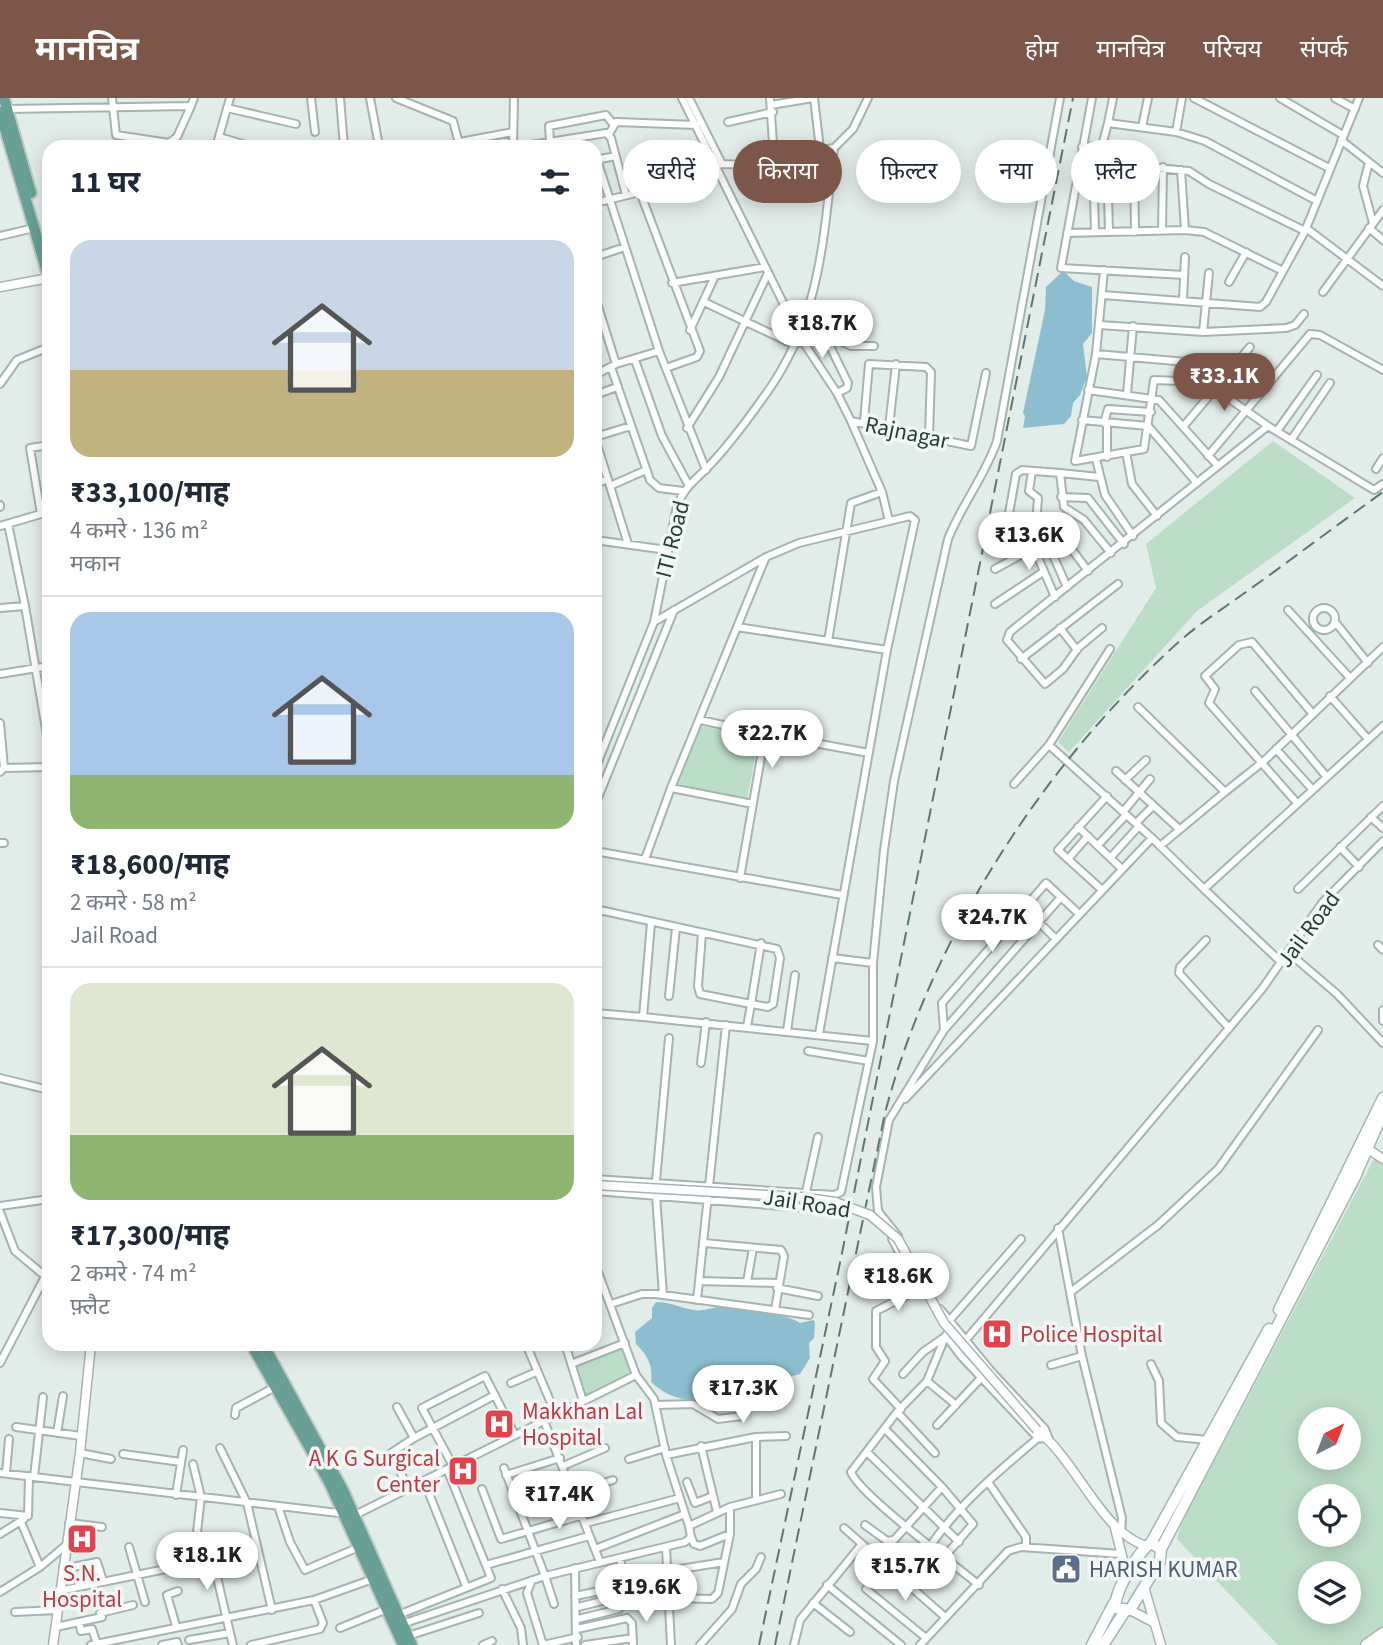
<!DOCTYPE html>
<html lang="hi">
<meta charset="utf-8">
<style>
:root{--surface:#fff;--page:#f2f2f3;--text:#1f2937;--muted:#747a83;--line:#e0e1e3;--accent:#7c5749}
body{margin:0;font-family:"Source Sans 3","Noto Sans Devanagari",sans-serif;background:var(--page);color:var(--text);height:100vh;display:flex;flex-direction:column;font-size:26px;white-space:nowrap}
*{box-sizing:border-box;margin:0}
p{font-size:23px;color:var(--muted)}
.icon{flex:none;width:38px;height:38px;fill:none;stroke:currentColor;stroke-width:2;stroke-linecap:round;stroke-linejoin:round}
.map{position:relative;flex:1;overflow:hidden}
.sheet{position:absolute;left:42px;top:42px;width:560px;height:1211px;display:flex;flex-direction:column;background:var(--surface);border-radius:21px;box-shadow:0 4px 18px #0003}
.sheet>*{flex:none}
.hud{position:absolute;left:623px;top:42px;width:654px;height:63px;display:flex;gap:14px}
.needle{width:46px;rotate:42deg}
.fabs{position:absolute;left:1298px;top:1309px;display:grid;gap:14px}
.fabs a{display:grid;place-items:center;width:63px;height:63px;border-radius:50%;background:var(--surface);box-shadow:0 4px 18px #0003;font-size:35px}
.price{position:absolute;translate:-50% -60px;padding:0 16px;border-radius:24px;background:#fff;color:#222;font-size:23px;line-height:46px;filter:drop-shadow(0 2px 4px #0008)}
.price::after{content:'';position:absolute;left:50%;top:42px;width:21px;height:16px;margin-left:-10px;background:inherit;clip-path:polygon(0 0,100% 0,50% 100%)}
.price.selected{background:var(--accent);color:#fff}
ul{padding:0;list-style:none}
li{display:grid;align-content:center;gap:14px;height:371px;padding:0 28px}
li+li{border-top:2px solid var(--line)}
li span{display:grid;place-items:center;height:217px;border-radius:21px;color:#555}
li>.icon{margin-inline-start:auto}
span .icon{width:126px;height:126px;fill:#fffc;stroke-width:1}
li b{font-size:30px}
h2{display:flex;justify-content:space-between;align-items:center;height:84px;padding:0 28px;font-size:30px}
.tag{padding:0 24px;border-radius:32px;background:var(--surface);box-shadow:0 4px 18px #0003;font-size:24px;line-height:63px}
.tag.selected{background:var(--accent);color:#fff}
header{display:flex;align-items:center;gap:42px;box-sizing:border-box;height:98px;padding:0 35px;background:var(--accent);color:#fff}
header strong{font-size:33px}
nav{display:flex;gap:38px;margin-inline-start:auto;font-size:24px}
.map>svg:first-child{display:block}
</style>
<header>
<strong>मानचित्र</strong>
<nav><a>होम</a><a>मानचित्र</a><a>परिचय</a><a>संपर्क</a></nav>
</header>
<div class="map">
<svg width="1383" height="1547" viewBox="0 0 1383 1547">
<rect width="100%" height="100%" fill="#e2ece9"/>
<!-- green -->
<path fill="#bcddc8" fill-rule="evenodd" d="M1273 343 1355 400 1197 513 1069 654 1058 644 1156 490 1146 446Z
M699 628 759 638 746 707 672 693Z
M1376 1057 1383 1063V1530L1358 1547H1278L1177 1441 1181 1426ZM1311 1321H1349V1360H1311ZM1311 1398H1349V1437H1311ZM1311 1475H1349V1514H1311Z
M623 1247 634 1276 584 1301 573 1267Z"/>
<!-- water -->
<path fill="#8cbed0" d="M1063 173 1074 183 1092 189V235L1083 246 1087 279 1080 297 1073 305 1071 318 1064 326 1023 330 1025 318 1023 315 1045 212 1046 189Z
M656 1204C671 1204 680 1210 694 1212 702 1214 712 1209 721 1209 737 1210 789 1216 800 1225L813 1222 815 1224 814 1240 809 1245 810 1260 800 1276 788 1279 783 1290 753 1296 745 1294 733 1302C700 1298 681 1311 651 1284 653 1267 648 1258 636 1246L635 1234 652 1220V1210Z"/>
<g fill="none" stroke-linecap="round" stroke-linejoin="round">
<!-- minor casing -->
<g stroke="#a5b4b0" stroke-width="10">
<path id="minor" d="M112 0 116 37 169 45 177 39 191 8
M311 0 315 34
M340 0 344 49
M370 0 379 48
M396 0 453 23 460 49
M682 0 800 239 837 295 851 323 882 394 889 423
M689 0 722 66
M814 0 820 51
M1092 0 1061 170 1184 177
M1113 0 1108 25 1176 34 1205 43 1317 103
M1194 0 1329 70
M1280 0 1343 37
M1335 0 1355 11
M771 7 813 0
M227 10 296 26
M7 11 191 8 194 0
M728 24 773 14
M1142 29 1148 0
M1176 34 1182 0
M609 36 616 24 696 27
M219 39 253 49
M1341 42 1383 75
M460 44 513 34
M550 44 549 28 606 17 613 26
M216 49 230 0
M513 49 514 0
M518 49 606 35 611 40 626 97
M1082 49 1102 48 1108 25
M595 62 616 58
M597 62 659 253 706 372
M1079 63 1189 73 1209 86 1305 133
M1093 64 1095 134
M1107 64 1109 133
M1369 64 1363 88 1373 125
M1134 67 1135 134
M768 71 767 54 773 46 770 0
M1181 72 1185 132
M640 94 700 253 697 259 666 270
M595 105 640 94 722 66 750 67 782 75 791 69 799 56 834 50
M1306 130 1383 188
M1369 130 1383 142
M1162 132 1163 69
M1067 135 1185 132 1204 134 1283 173
M0 138 34 130
M595 159 625 149
M1104 172 1096 256 1075 363 1144 351 1154 282 1179 283
M1229 184 1246 154
M672 185 765 169
M1323 194 1383 112
M1103 197 1260 209 1266 204 1305 133 1359 0
M595 199 616 266
M1183 202 1185 159
M704 204 795 247
M805 226 851 248H874
M1100 227 1203 234 1286 230 1295 227 1304 216
M690 232 715 178
M1203 234 1209 175
M825 238 848 285 847 290 837 295
M1096 256 1198 265 1201 281 1268 328
M635 262 662 338 688 386
M611 269 650 382 659 390 683 393
M595 277 616 266 659 253
M0 286 17 262 49 249
M1088 292 1159 302 1218 368
M1127 296 1133 228
M595 297 617 289
M1082 322 1148 328 1197 385
M851 323 971 348 986 275
M864 323 869 266 926 269 931 274 929 338
M1104 325 1108 311 1151 314
M1107 325V359
M889 329 896 266
M1183 329 1250 249
M687 330 719 279 768 175
M1277 333 1317 277
M595 339 631 328
M595 340 628 446
M1291 342 1330 285
M1126 354 1132 386 1157 418
M1208 358 1310 236 1320 237 1383 272
M1096 361 1105 397 1133 438
M1376 371 1383 360
M1060 375 1099 379
M595 386 608 381
M610 388 646 372
M1061 399 1088 400 1124 446
M0 407V409
M8 426 25 508
M0 428 41 416 30 350 49 347
M1056 430 1088 473
M1026 436 1036 427 1038 400 1029 393 1032 373
M1030 439H1045L1067 489
M595 442 667 452
M1034 450 1028 437 1006 432 1016 376 1022 372 1060 375 1064 409 1084 422 1111 455
M995 471 1034 450 1055 499
M995 506 1043 474
M1313 521a11 11 0 1 1 22 0a11 11 0 1 1-22 0Z
M0 510 25 508 49 649
M1288 512 1350 580
M654 524 766 459 799 445 910 418 915 422 887 552 819 936
M1336 525 1368 565
M737 529 887 552
M1060 530 1077 552
M1102 530 1078 550 1063 571 1045 586 1007 542 1010 534 1268 328 1374 392 1383 386
M828 543 851 405 882 394
M1021 561 1118 486
M0 576 49 568
M1255 593 1326 678
M1330 598 1368 641
M1138 609 1225 694 1264 663 1383 549
M700 622 765 636
M0 625 4 670 0 674
M1276 651 1312 691
M4 670 49 669
M595 671 654 524 677 408C684 390 693 384 706 371 727 350 746 324 763 300 821 222 823 142 834 50L853 31 868 0
M1116 673 1179 731
M1125 682 1146 662
M1014 686 1049 647 1110 551
M671 690 753 706
M1297 705 1209 605 1215 591 1205 578 1239 547 1252 544 1312 615
M595 707 674 512
M1123 714 1150 681
M1371 719 1383 730
M1136 725 1153 708
M1078 729 1122 771
M1152 740 1204 791 1383 628
M0 745H4
M1098 747 1126 717
M1160 748 1225 694
M1340 749 1359 769
M595 753 842 797
M1111 759 1139 728
M645 761 671 690 765 461
M1068 761 1088 738
M740 780 765 636 869 655
M1101 791 1058 752 1107 698
M1204 791 1282 865
M1298 791 1383 708
M1024 810 1055 840
M595 811 777 851 780 860 773 906 768 909 751 906 747 929
M651 825 643 919 873 943
M702 835 698 888 700 896 751 906 761 845
M1206 842 1180 869 1179 875 1229 930
M1378 847 1383 852
M1289 855 1337 896 1383 945
M832 860 873 865
M669 898 676 830
M1383 912V923
M595 915 643 919
M944 932 1061 799
M787 933 795 877
M808 953 869 963
M701 965 706 924
M595 966V926
M0 980 49 992
M905 1001 1152 740 1049 647
M595 1081 834 1097 841 1094 873 943V865L884 752 894 683 948 441C962 406 985 378 997 343L1060 0
M656 1083 669 940
M595 1093 831 1112
M806 1094 818 1039
M656 1097 663 1197
M0 1108 49 1101
M0 1114 15 1153 45 1178
M1058 1130 1082 1258 1122 1420 1121 1436
M898 1138 878 1113 876 1089 889 1022 944 932 942 905 1046 785 1078 815
M892 1141 917 1188 913 1194 876 1213V1249L885 1263 873 1281 901 1311
M704 1145 781 1152 784 1158 775 1212
M699 1183 777 1185
M747 1184 753 1150
M777 1190 818 1198
M1072 1193 1158 1127 1218 1071 1318 932
M697 1202 726 927
M611 1206 642 1196H656L809 1217
M949 1223 1021 1141
M946 1237 927 1283 897 1314 851 1374C859 1396 955 1467 979 1487
M965 1243 1262 891 1322 805 1383 743
M526 1246 556 1317
M565 1246 583 1303
M0 1265 49 1171
M571 1266 625 1245
M1151 1266 1159 1283 1161 1325 1177 1339 1208 1342
M1051 1267 1082 1258
M903 1276 923 1254 946 1238 961 1258 1038 1340 1049 1341 1045 1331 990 1272 940 1211
M636 1277 654 1301 666 1357 689 1428 730 1409 781 1396
M927 1283 956 1307
M511 1285 536 1274
M656 1307 693 1306 718 1321 742 1318
M397 1309 414 1340 391 1355 408 1390
M897 1314 935 1355
M235 1317 236 1310 275 1289
M544 1323 600 1464
M937 1327 981 1280
M16 1329 81 1338
M886 1332 942 1389 973 1426 945 1458
M57 1335 63 1298
M756 1339V1400
M414 1340 495 1297
M701 1348 717 1414
M220 1350 247 1405 272 1512
M80 1355 111 1361
M868 1355 959 1444
M123 1356 181 1364
M666 1357 756 1339 786 1338
M629 1361 665 1350
M193 1366 201 1399 196 1443
M453 1368 422 1310 485 1278 515 1337
M563 1368 605 1350
M0 1375 355 1417 636 1277 595 1166
M6 1375 9 1341
M506 1377 560 1360
M34 1379 43 1299
M424 1383 466 1488
M687 1384 695 1405 713 1398
M988 1384 1026 1439V1449
M482 1391 501 1441 583 1417
M539 1394 568 1382
M574 1395 613 1382
M176 1397 183 1352
M278 1408 290 1444 305 1472 359 1449
M0 1415 28 1418 29 1378
M21 1424 40 1469
M69 1425 102 1429
M586 1425 680 1400
M865 1427 887 1443 894 1442 942 1389
M844 1430 945 1519
M0 1436 24 1421
M691 1439 694 1446 700 1448 730 1436
M931 1447C959 1406 1000 1372 1038 1340
M129 1449 145 1504
M666 1450 671 1547
M595 1451 685 1416
M213 1462 230 1535
M486 1467 589 1438
M575 1470 576 1547
M63 1471 97 1464 103 1483
M668 1473 724 1464
M532 1482 527 1495 543 1547 578 1539
M827 1487 901 1547
M502 1491 521 1530 523 1547
M866 1491 926 1540
M59 1493 258 1452
M0 1494 40 1469 65 1448
M575 1498 625 1488 620 1460
M669 1500 712 1501 718 1495 730 1436V1409
M813 1505 850 1534
M554 1506 545 1478 685 1444 691 1439 689 1428
M578 1509 618 1499
M15 1514 57 1512
M398 1517 491 1480 447 1371
M578 1521 619 1511
M79 1524 81 1533 92 1531 97 1546
M402 1526 545 1478 504 1370
M176 1528 167 1497 178 1493
M56 1529 102 1519 100 1515 133 1507
M340 1530 387 1511
M577 1531 627 1520 632 1525 633 1547
M408 1538 479 1515
M189 1542 230 1535 233 1547
M91 1547 314 1502 373 1481
M162 1547 177 1544 178 1547
M251 1547 320 1531 323 1525 314 1502
M483 1547 492 1543
M585 1547 633 1540
M700 1547 732 1511 741 1486 756 1471 761 1459
M794 1547 800 1522 862 1446
M920 1547 1008 1453 1021 1449 1121 1456"/>
</g>
<!-- tertiary casing -->
<g stroke="#a5b4b0" stroke-width="11">
<path id="tertiary" d="M0 189 49 180
M1365 1049 1383 1061
M1037 1332C1077 1363 1101 1434 1146 1448
M1115 1430 1127 1478
M1144 1489 1161 1547
M1130 1512 1153 1524
M53 1547 80 1355 91 1246"/>
</g>
<!-- secondary casing -->
<g stroke="#a1b7b2" stroke-width="13">
<path id="secondary" d="M1279 1212 1383 1000
M1151 1445 1269 1231
M1161 1451 1151 1445C1139 1452 1112 1497 1116 1510L1130 1512 1160 1463 1161 1451 1355 1079 1383 1014
M1092 1547 1114 1505
M1103 1547 1125 1513
M1366 1547 1383 1535
M1379 1547 1383 1544"/>
</g>
<!-- primary casing -->
<g stroke="#c1c9c7" stroke-width="14">
<path id="primary" d="M4 0 31 95
M0 14 49 181
M251 1246 329 1384 403 1547
M263 1246 343 1392 412 1547"/>
</g>
<!-- minor -->
<use href="#minor" stroke="#fff" stroke-width="6"/>
<!-- tertiary -->
<use href="#tertiary" stroke="#fff" stroke-width="8"/>
<!-- secondary -->
<use href="#secondary" stroke="#fff" stroke-width="10"/>
<!-- primary -->
<use href="#primary" stroke="#68a097" stroke-width="10"/>
<!-- rail -->
<path stroke="#5d7873" stroke-width="2" stroke-dasharray="14 7" stroke-linecap="butt" d="M759 1547 841 1160 1073 0
M775 1547 885 1015C931 839 1047 661 1182 541 1202 524 1225 509 1246 494 1292 461 1337 427 1383 394"/>
<!-- tertiary-bridge casing -->
<g stroke="#a5b4b0" stroke-width="11" stroke-linecap="butt">
<path id="tertiary-bridge" d="M595 1087 801 1099 835 1104 870 1117 898 1141 944 1225 1037 1332"/>
</g>
<!-- tertiary-bridge -->
<use href="#tertiary-bridge" stroke="#fff" stroke-width="8"/>
</g>
<!-- icons -->
<defs>
<g id="hospital-square" transform="scale(1.575)"><rect x="-9" y="-9" width="18" height="18" rx="4" fill="#e0444e" stroke="#f3f8f6"/><path d="M-5-5h3v3.5h4V-5h3V5h-3V1.5h-4V5h-3Z" fill="#fff"/></g>
<g id="civic-square" transform="scale(1.575)"><rect x="-9" y="-9" width="18" height="18" rx="4" fill="#5c6f8a" stroke="#f3f8f6"/><path d="M-.6-6.5H3V-4.5H.6V-3L4-1V1h2V6H-6V1h2V-1L-.6-3ZM-1.2 2.5V6h2.4V2.5Z" fill="#fff"/></g>
</defs>
<g fill-rule="evenodd">
<use href="#hospital-square" x="997" y="1236"/>
<use href="#hospital-square" x="499" y="1326"/>
<use href="#hospital-square" x="463" y="1373"/>
<use href="#hospital-square" x="82" y="1441"/>
<use href="#civic-square" x="1066" y="1471"/>
</g>
<g text-anchor="middle" stroke-width="7" stroke-linejoin="round" paint-order="stroke">
<!-- street labels -->
<g font-size="23" fill="#233d38" stroke="#f3f8f6">
<text transform="translate(907 334) rotate(12)" y="8">Rajnagar</text>
<text transform="translate(672 441) rotate(-76)" y="8">ITI Road</text>
<text transform="translate(1308 831) rotate(-53)" y="8">Jail Road</text>
<text transform="translate(807 1105) rotate(9)" y="8">Jail Road</text>
</g>
<!-- health labels -->
<g font-size="23" fill="#be3a42" stroke="#f3f8f6" text-anchor="start">
<text x="1020" y="1244">Police Hospital</text>
<text x="522" y="1321">Makkhan Lal<tspan x="522" dy="26">Hospital</tspan></text>
<text x="440" y="1368" text-anchor="end">A K G Surgical<tspan x="440" dy="26">Center</tspan></text>
<text x="82" y="1483" text-anchor="middle">S.N.<tspan x="82" dy="26">Hospital</tspan></text>
</g>
<!-- service labels -->
<g font-size="23" fill="#4e5e75" stroke="#f3f8f6" text-anchor="start">
<text x="1089" y="1479">HARISH KUMAR</text>
</g>
</g>
</svg>
<div class="fabs">
<a><svg class="needle" viewBox="-14 -14 28 28"><path d="M0-13l5 13h-10z" fill="#e53935"/><path d="M0 13l5-13h-10z" fill="#747a83"/></svg></a>
<a><svg class="icon" aria-label="locate" viewBox="0 0 24 24"><circle cx="12" cy="12" r="6"/><path d="M12 2v4M12 18v4M2 12h4M18 12h4"/></svg></a>
<a><svg class="icon" aria-label="layers" viewBox="0 0 24 24"><path d="M12 4l9 5-9 5-9-5zM3 14l9 5 9-5"/></svg></a>
</div>
<b class="price" style="left:822px;top:262px">₹18.7K</b>
<b class="price selected" style="left:1224px;top:315px">₹33.1K</b>
<b class="price" style="left:1029px;top:474px">₹13.6K</b>
<b class="price" style="left:772px;top:672px">₹22.7K</b>
<b class="price" style="left:992px;top:856px">₹24.7K</b>
<b class="price" style="left:898px;top:1215px">₹18.6K</b>
<b class="price" style="left:743px;top:1327px">₹17.3K</b>
<b class="price" style="left:559px;top:1433px">₹17.4K</b>
<b class="price" style="left:207px;top:1494px">₹18.1K</b>
<b class="price" style="left:905px;top:1505px">₹15.7K</b>
<b class="price" style="left:646px;top:1526px">₹19.6K</b>
<div class="hud">
<a class="tag">खरीदें</a>
<a class="tag selected">किराया</a>
<a class="tag">फ़िल्टर</a>
<a class="tag">नया</a>
<a class="tag">फ़्लैट</a>
</div>
<section class="sheet">
<h2>11 घर<svg class="icon" aria-label="filters" viewBox="0 0 24 24"><path d="M4 7h16M4 17h16"/><circle cx="9" cy="7" r="2"/><circle cx="15" cy="17" r="2"/></svg></h2>
<ul>
<li><span style="background:linear-gradient(#c9d6e8 60%,#c2b280 0)"><svg class="icon" aria-label="home" viewBox="0 0 24 24"><path d="M3 11l9-7 9 7M6 9v11h12V9"/></svg></span><div><b>₹33,100/माह</b><p>4 कमरे · 136 m²</p><p>मकान</p></div></li>
<li><span style="background:linear-gradient(#a9c7e8 75%,#8fb573 0)"><svg class="icon" aria-label="home" viewBox="0 0 24 24"><path d="M3 11l9-7 9 7M6 9v11h12V9"/></svg></span><div><b>₹18,600/माह</b><p>2 कमरे · 58 m²</p><p>Jail Road</p></div></li>
<li><span style="background:linear-gradient(#dfe7d0 70%,#8fb573 0)"><svg class="icon" aria-label="home" viewBox="0 0 24 24"><path d="M3 11l9-7 9 7M6 9v11h12V9"/></svg></span><div><b>₹17,300/माह</b><p>2 कमरे · 74 m²</p><p>फ़्लैट</p></div></li>
</ul>
</section>
</div>
